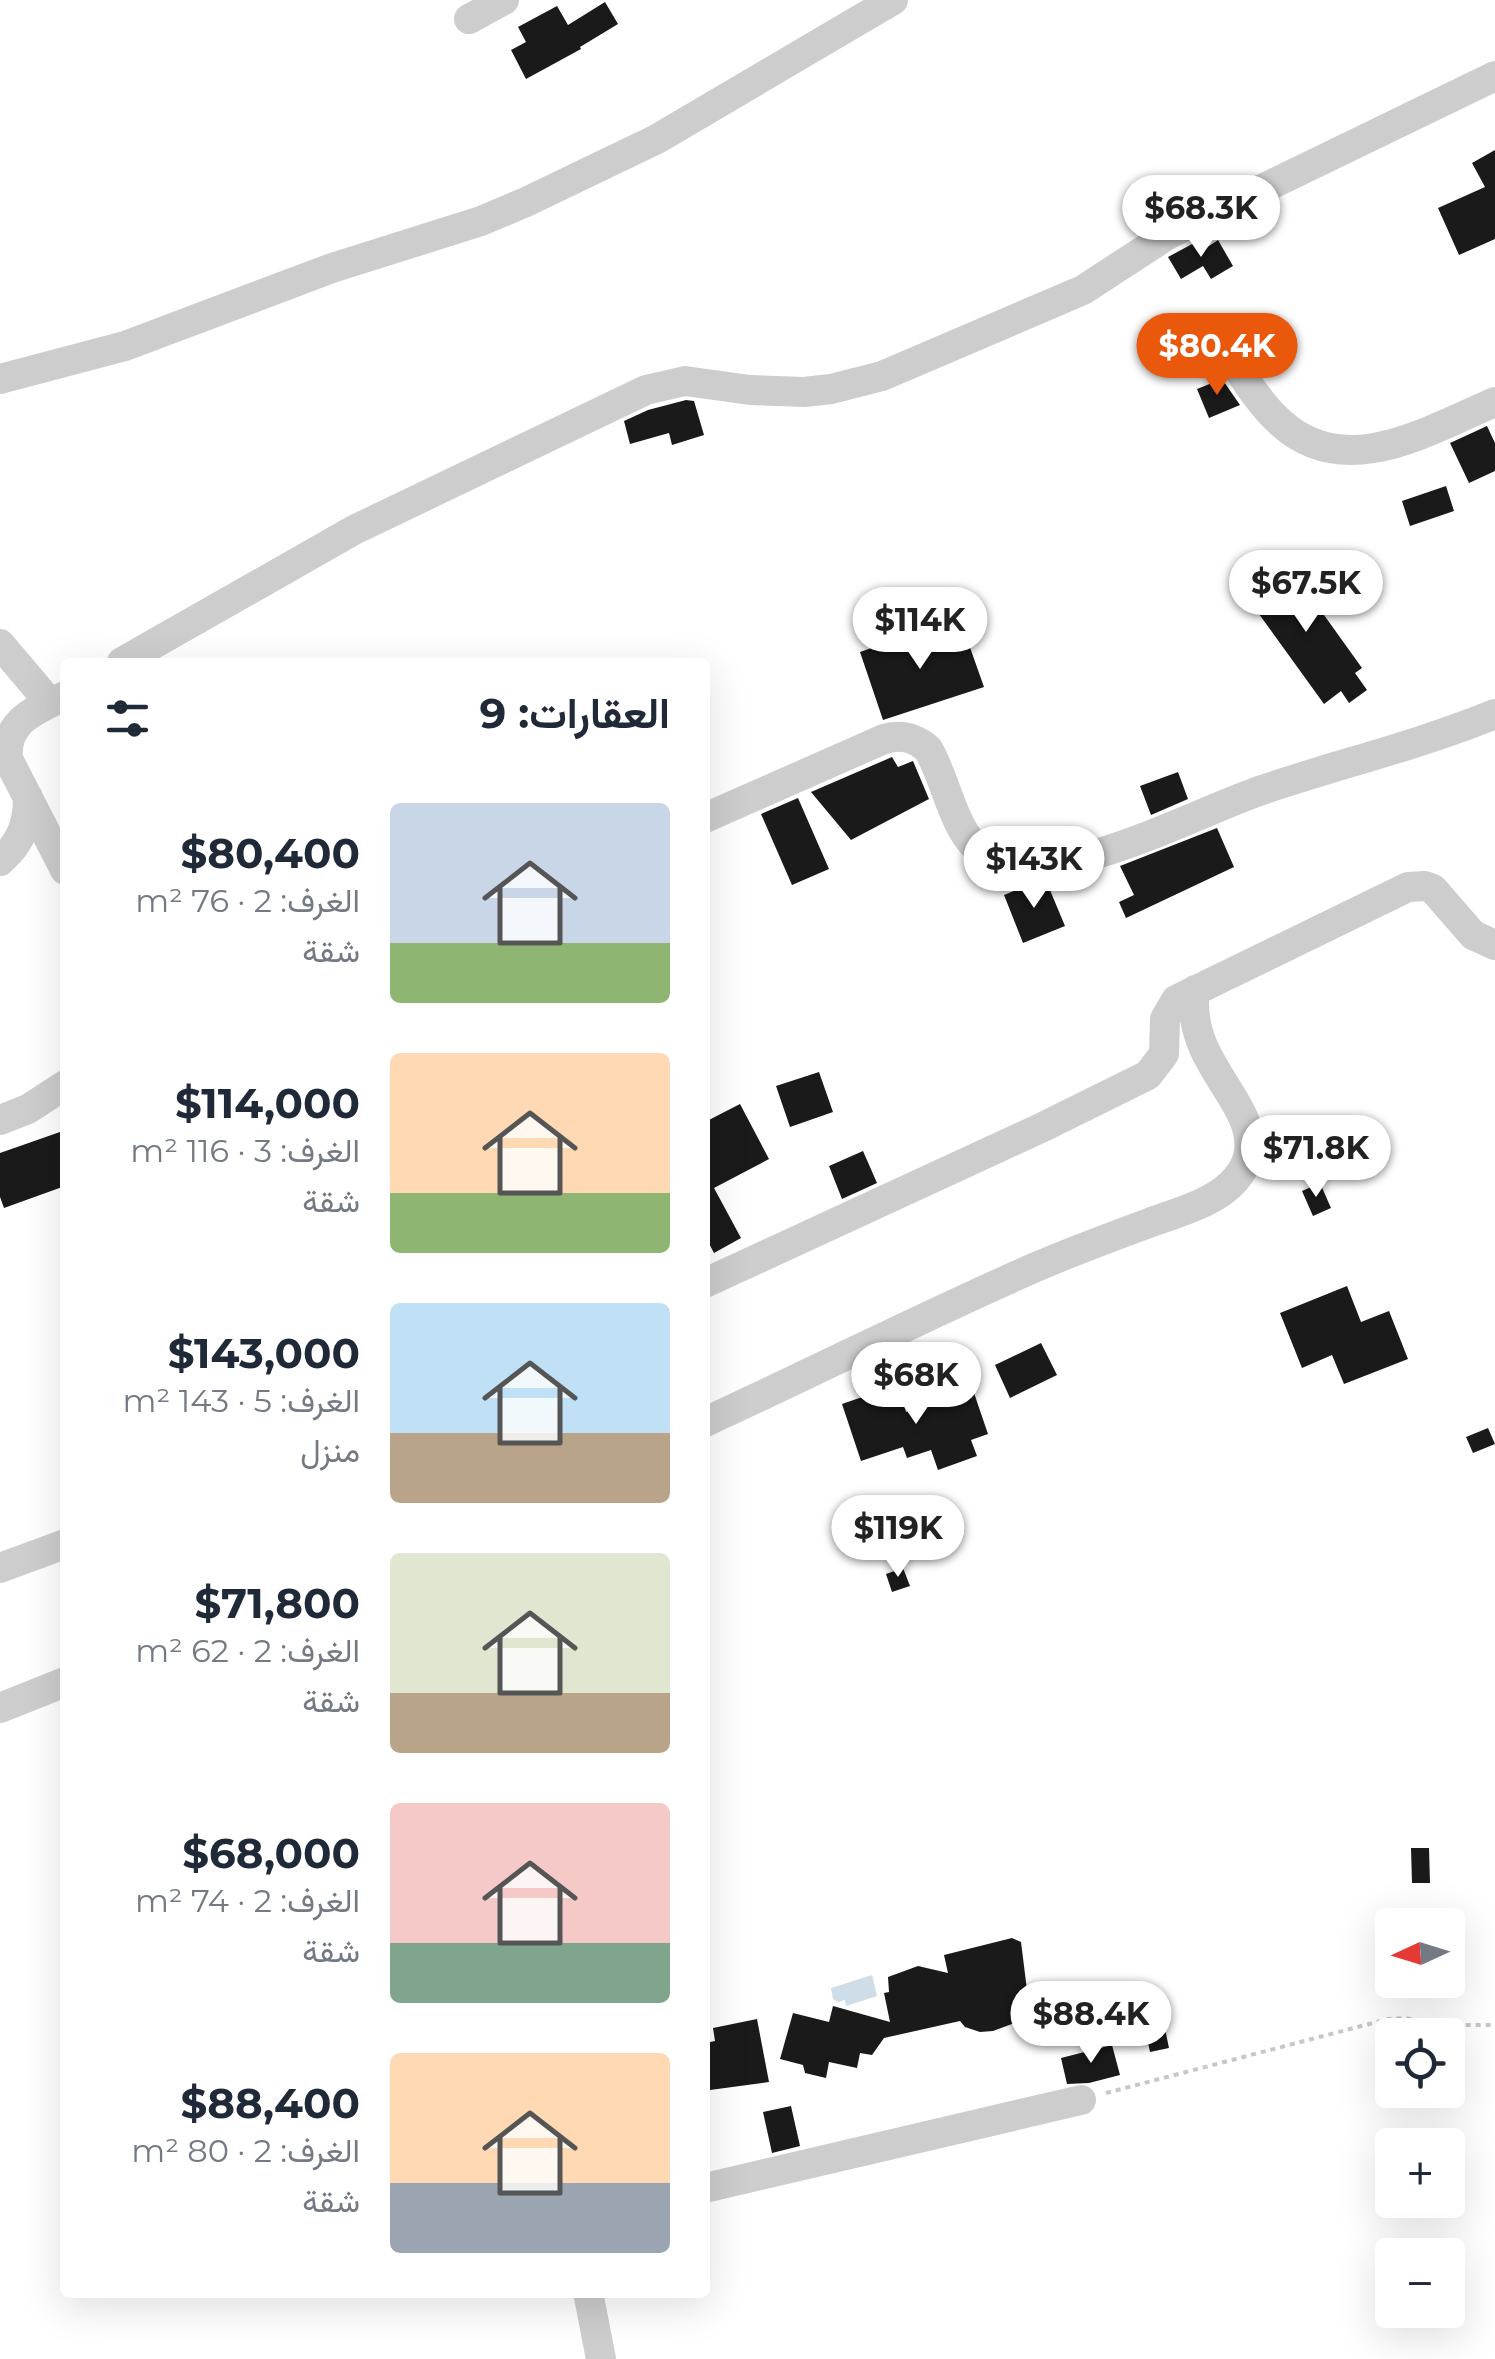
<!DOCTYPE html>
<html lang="ar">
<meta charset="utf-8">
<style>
:root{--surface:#fff;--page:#f6f6f7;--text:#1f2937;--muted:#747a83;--accent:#ea580c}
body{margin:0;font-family:Montserrat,Vazirmatn,sans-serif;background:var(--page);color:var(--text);direction:rtl;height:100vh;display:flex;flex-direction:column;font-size:38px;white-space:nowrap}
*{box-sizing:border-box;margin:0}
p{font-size:32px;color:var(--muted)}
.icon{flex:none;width:55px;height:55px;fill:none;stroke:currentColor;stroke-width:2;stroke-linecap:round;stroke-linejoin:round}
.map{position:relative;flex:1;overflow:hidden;direction:ltr}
.side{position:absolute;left:60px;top:658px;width:650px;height:1640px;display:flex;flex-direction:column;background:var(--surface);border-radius:10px;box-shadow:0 10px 40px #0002;direction:rtl}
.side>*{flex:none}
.needle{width:65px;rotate:266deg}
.fabs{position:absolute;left:1375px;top:1908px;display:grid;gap:20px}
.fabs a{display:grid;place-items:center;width:90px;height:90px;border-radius:10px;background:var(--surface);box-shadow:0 10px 40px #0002;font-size:50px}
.price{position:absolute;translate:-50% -85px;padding:0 22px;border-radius:35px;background:#fff;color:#222;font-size:32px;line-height:65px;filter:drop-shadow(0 2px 5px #0008)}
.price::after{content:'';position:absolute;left:50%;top:60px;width:30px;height:22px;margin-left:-15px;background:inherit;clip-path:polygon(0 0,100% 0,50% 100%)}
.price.active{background:var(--accent);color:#fff}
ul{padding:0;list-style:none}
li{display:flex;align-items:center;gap:30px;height:250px;padding:0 40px}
li span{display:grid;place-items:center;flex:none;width:280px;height:200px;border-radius:10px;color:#555}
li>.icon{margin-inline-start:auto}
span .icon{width:120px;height:120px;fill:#fffc;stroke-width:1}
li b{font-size:42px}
h2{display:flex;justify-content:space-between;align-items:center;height:120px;padding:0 40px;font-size:42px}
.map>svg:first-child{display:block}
</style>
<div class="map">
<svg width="1495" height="2359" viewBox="0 0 1495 2359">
<rect width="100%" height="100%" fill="#fff"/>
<!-- water -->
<path fill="#cfdde8" d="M872 1975 877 1996 846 2006 845 2000 838 2002 833 1999 831 1988Z"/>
<!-- building -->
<path fill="#1a1a1a" d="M605 2 618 24 580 47 581 49 526 79 511 50 526 42 518 27 557 6 568 25Z
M1495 150V239L1459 255 1438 208 1485 187 1472 163Z
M1218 240 1233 266 1211 279 1203 266 1181 279 1168 257 1194 243 1200 252Z
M1222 379 1240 405 1209 418 1197 389Z
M686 400 694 401 704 435 672 445 669 433 630 444 624 421 648 410Z
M1487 426 1495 443V471L1469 483 1450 443Z
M1446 486 1454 511 1410 526 1402 501Z
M1286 562 1362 668 1355 673 1367 690 1349 703 1341 691 1324 704 1243 592Z
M940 624 947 646 967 639 984 687 883 720 860 652Z
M892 757 898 767 913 761 929 799 851 840 811 792Z
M1178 772 1188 799 1151 815 1140 786Z
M798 798 829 869 792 885 761 814Z
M1217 828 1234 867 1126 918 1119 902 1134 895 1120 866Z
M1047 883 1065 926 1023 943 1004 895 1031 884Z
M819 1072 833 1112 790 1127 776 1086Z
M740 1104 769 1159 714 1188 741 1238 714 1253 705 1236V1122Z
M60 1132 65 1147V1186L4 1208 0 1197V1153Z
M863 1151 877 1183 842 1199 829 1166Z
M1320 1183 1331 1208 1313 1216 1302 1191Z
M1347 1286 1361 1322 1389 1311 1408 1359 1344 1384 1332 1355 1302 1368 1280 1313Z
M1041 1343 1057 1375 1010 1398 995 1365Z
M897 1385 906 1412 973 1390 988 1434 971 1440 977 1456 938 1470 931 1450 907 1458 903 1447 861 1461 842 1404Z
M1488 1428 1495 1444 1473 1453 1466 1437Z
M903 1568 910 1586 892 1592 886 1574Z
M1411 1848H1429L1430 1883H1412Z
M1012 1938 1021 1942 1028 1998 1020 2021 993 2031 980 2032 965 2027 960 2021 884 2038 872 2055 860 2053 857 2068 829 2062 826 2078 805 2073 803 2065 780 2059 793 2013 829 2022 833 2006 890 2022 884 1993 889 1992 888 1977 918 1966 948 1973 944 1955Z
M757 2019 769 2082 710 2090 705 2043 715 2041 713 2028Z
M1164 2024 1169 2048 1150 2052 1145 2028Z
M1112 2045 1120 2075 1089 2083 1067 2084 1061 2058Z
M791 2106 800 2146 772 2153 763 2112Z"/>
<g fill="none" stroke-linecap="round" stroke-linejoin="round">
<!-- path -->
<path stroke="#c7c7c7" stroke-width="4" stroke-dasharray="5 5" stroke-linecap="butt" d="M1106 2093 1388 2019 1406 2018 1439 2025H1495"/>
<!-- minor -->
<path stroke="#cdcdcd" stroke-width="30" d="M469 19 504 0
M1213 330C1234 360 1253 398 1281 423 1346 482 1429 430 1495 402
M0 379 125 346 332 268 481 221 526 202 657 139 893 0
M0 644 50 703
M122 662 354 530 646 390 685 381 750 390 804 392 831 389 882 376 1083 290 1169 234 1495 76
M65 696C36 710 4 721 8 759L65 870
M705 818 884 739C901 734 914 737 928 749 949 784 953 840 992 859 1054 890 1199 811 1262 790 1339 764 1419 745 1495 714
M0 861C21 843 28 824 28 797
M0 1120 28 1109 65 1085
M705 1283 1043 1127 1148 1075 1164 1054 1165 1019 1176 1000 1408 887 1425 886 1433 889 1473 935 1495 945
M705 1422C816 1371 924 1316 1036 1267 1073 1251 1111 1237 1149 1223 1170 1215 1193 1209 1212 1198 1230 1188 1246 1172 1249 1152 1256 1100 1185 1063 1195 990
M0 1568 65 1544
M0 1708 65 1682
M705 2188 1081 2100
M588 2292 601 2359"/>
</g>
</svg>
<div class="fabs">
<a><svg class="needle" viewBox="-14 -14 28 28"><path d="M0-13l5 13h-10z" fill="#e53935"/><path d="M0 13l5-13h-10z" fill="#747a83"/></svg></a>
<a><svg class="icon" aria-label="locate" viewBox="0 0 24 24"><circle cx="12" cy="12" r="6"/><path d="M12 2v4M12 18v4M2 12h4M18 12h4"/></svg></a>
<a>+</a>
<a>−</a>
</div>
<b class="price" style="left:1201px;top:260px">$68.3K</b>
<b class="price active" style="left:1217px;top:398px">$80.4K</b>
<b class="price" style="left:1306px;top:635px">$67.5K</b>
<b class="price" style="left:920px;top:672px">$114K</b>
<b class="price" style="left:1034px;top:911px">$143K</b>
<b class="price" style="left:1316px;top:1200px">$71.8K</b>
<b class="price" style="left:916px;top:1427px">$68K</b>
<b class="price" style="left:898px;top:1580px">$119K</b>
<b class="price" style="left:1091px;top:2066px">$88.4K</b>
<section class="side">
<h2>العقارات: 9<svg class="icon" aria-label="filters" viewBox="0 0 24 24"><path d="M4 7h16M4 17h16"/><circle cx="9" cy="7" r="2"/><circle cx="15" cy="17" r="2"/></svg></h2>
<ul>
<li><span style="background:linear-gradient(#c9d6e8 70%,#8fb573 0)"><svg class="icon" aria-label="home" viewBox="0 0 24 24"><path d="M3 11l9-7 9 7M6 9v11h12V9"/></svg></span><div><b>$80,400</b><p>الغرف: 2 · 76 m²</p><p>شقة</p></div></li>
<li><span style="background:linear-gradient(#ffd9b3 70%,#8fb573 0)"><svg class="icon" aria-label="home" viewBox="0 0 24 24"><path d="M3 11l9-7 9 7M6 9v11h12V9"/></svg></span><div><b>$114,000</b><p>الغرف: 3 · 116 m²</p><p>شقة</p></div></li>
<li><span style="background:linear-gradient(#bfe0f5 65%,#b9a48a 0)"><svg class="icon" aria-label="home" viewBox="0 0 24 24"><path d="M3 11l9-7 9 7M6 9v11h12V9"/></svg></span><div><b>$143,000</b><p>الغرف: 5 · 143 m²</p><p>منزل</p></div></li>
<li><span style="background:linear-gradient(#dfe7d0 70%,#b9a48a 0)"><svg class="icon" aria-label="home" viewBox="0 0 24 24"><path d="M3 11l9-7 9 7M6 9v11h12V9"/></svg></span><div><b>$71,800</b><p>الغرف: 2 · 62 m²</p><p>شقة</p></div></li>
<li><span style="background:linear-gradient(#f6c9c9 70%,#7fa58c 0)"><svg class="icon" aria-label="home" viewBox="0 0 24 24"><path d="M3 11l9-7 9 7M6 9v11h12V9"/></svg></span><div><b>$68,000</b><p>الغرف: 2 · 74 m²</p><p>شقة</p></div></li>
<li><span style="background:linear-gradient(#ffd9b3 65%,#9aa5b1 0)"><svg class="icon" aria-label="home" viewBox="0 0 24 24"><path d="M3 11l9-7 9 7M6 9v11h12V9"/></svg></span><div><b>$88,400</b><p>الغرف: 2 · 80 m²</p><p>شقة</p></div></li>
</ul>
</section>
</div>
